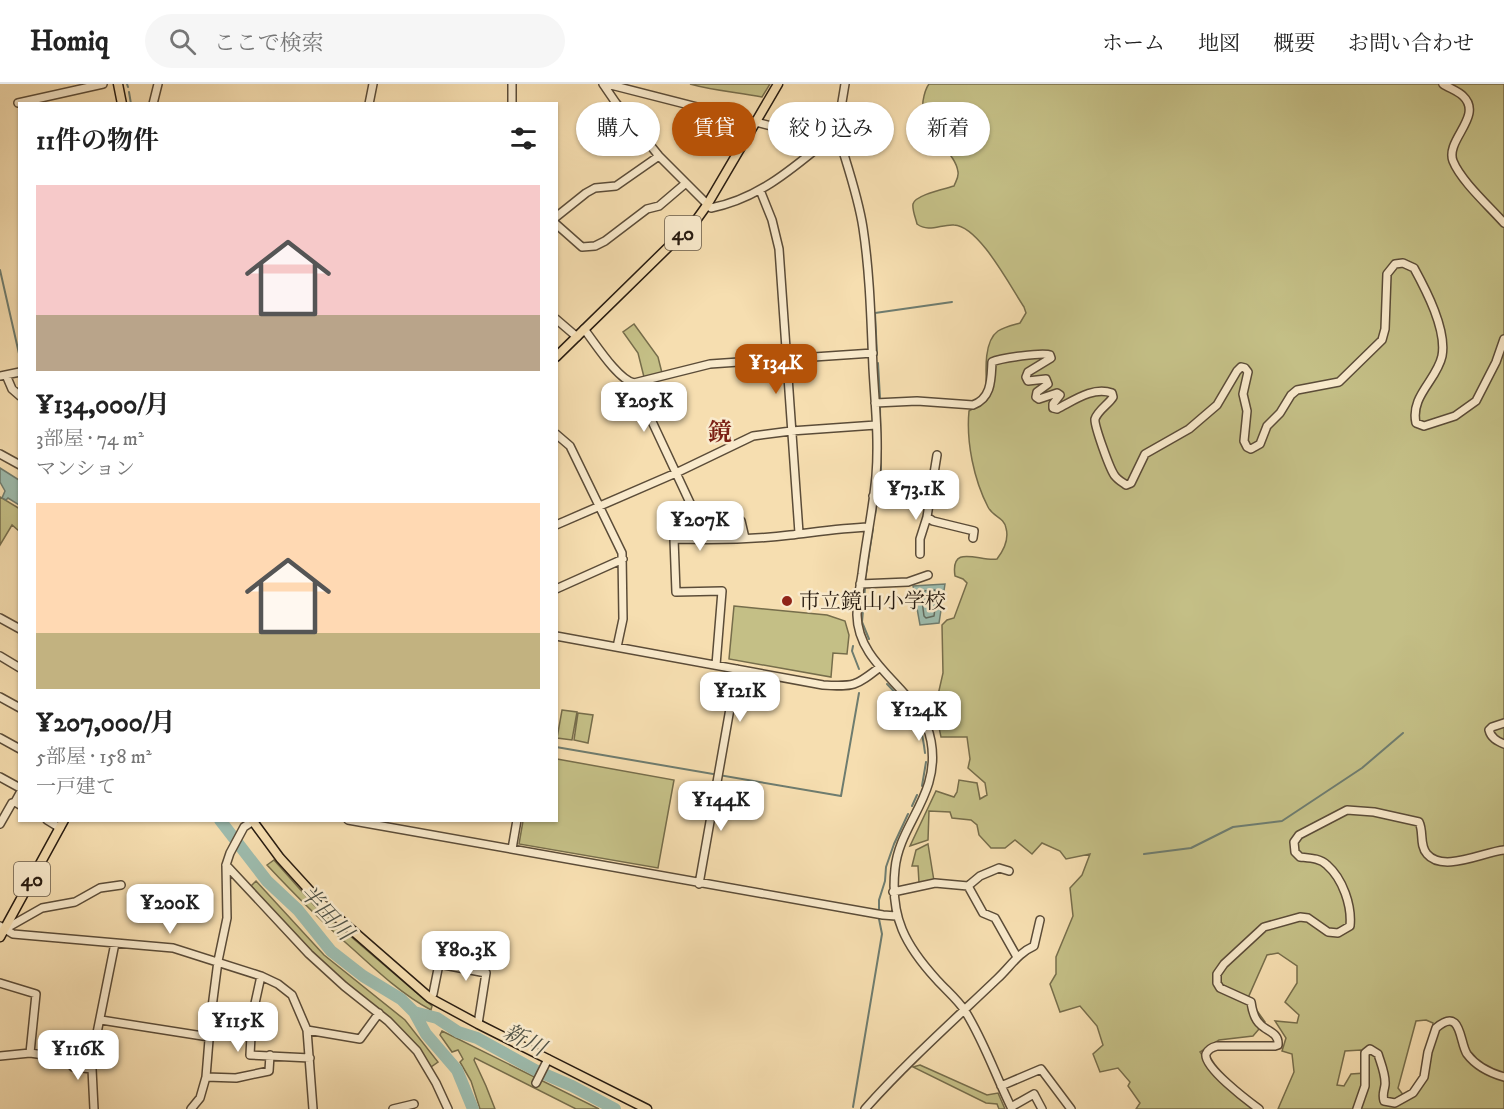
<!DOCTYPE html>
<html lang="ja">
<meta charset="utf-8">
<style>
:root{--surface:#fff;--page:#f6f6f6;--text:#222;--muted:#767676;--line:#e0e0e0;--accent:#b45309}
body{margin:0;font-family:"IM FELL DW Pica","Noto Serif JP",serif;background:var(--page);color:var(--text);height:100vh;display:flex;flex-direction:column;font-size:22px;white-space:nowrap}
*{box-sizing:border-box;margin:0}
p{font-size:20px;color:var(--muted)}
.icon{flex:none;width:33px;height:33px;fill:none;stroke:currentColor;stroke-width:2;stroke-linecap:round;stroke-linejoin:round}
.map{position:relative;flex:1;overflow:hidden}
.panel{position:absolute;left:18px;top:18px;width:540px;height:720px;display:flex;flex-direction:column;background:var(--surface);border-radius:0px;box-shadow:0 2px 4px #0004}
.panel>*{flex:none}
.top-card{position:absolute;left:576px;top:18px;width:570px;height:54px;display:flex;gap:12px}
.price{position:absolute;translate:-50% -51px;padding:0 14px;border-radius:12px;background:#fff;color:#222;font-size:20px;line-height:39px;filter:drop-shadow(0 2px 3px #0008)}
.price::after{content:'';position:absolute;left:50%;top:36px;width:18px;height:14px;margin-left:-9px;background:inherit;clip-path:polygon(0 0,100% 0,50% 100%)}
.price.active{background:var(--accent);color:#fff}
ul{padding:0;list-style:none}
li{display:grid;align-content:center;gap:12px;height:318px;padding:0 18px}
li span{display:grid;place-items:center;height:186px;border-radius:0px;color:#555}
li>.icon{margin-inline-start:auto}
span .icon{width:108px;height:108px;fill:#fffc;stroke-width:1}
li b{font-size:26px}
h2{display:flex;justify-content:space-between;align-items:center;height:72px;padding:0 18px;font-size:26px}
.chip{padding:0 21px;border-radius:27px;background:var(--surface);box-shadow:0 2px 4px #0004;font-size:21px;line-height:54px}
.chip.active{background:var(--accent);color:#fff}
header{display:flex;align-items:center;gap:36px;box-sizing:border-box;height:84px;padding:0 30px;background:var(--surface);border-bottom:2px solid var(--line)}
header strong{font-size:28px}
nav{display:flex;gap:33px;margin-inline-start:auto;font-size:21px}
.search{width:420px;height:54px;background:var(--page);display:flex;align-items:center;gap:15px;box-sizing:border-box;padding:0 21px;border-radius:33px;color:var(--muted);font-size:22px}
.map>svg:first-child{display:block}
</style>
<header>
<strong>Homiq</strong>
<div class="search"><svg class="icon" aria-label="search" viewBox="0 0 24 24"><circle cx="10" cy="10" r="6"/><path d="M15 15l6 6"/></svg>ここで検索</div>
<nav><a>ホーム</a><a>地図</a><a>概要</a><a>お問い合わせ</a></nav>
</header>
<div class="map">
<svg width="1504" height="1025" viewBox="0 0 1504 1025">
<rect width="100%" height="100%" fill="#f6deb0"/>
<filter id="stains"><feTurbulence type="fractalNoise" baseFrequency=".00333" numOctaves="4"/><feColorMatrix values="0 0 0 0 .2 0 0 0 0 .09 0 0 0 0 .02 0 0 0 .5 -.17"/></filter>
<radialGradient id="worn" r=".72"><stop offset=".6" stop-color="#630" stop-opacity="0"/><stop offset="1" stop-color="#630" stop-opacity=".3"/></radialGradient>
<!-- green -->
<path fill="#c4bf86" stroke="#766d4b" stroke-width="1.5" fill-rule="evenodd" d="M690 0H770L762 13C736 8 715 7 690 0Z
M929 0H1504V1025H1278L1294 988 1292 970 1282 967 1286 954 1275 937 1297 939 1299 931 1285 918 1297 899V882L1278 869 1267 871 1248 914 1265 938 1253 952 1219 956 1200 968 1223 1000 1253 1025H1136L1140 1019 1128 1002 1130 998 1118 984 1100 988 1093 970 1103 961 1097 942 1080 922 1060 928 1050 900 1056 890V873L1073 832 1070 804 1082 791 1090 770 1066 775 1060 767 1042 759 1032 770 1015 756 1005 764H991L979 751 977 741 971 736 952 734 950 728 929 727 928 756 910 762 936 707 954 713 957 708 959 696 977 699 980 715 987 711 985 699 968 684 970 675 967 653H941L937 634 924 620 928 609 938 611 943 589 942 541 947 536 954 534 967 499 963 495 955 492C950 459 980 478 997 475 1004 466 1009 455 1006 444 1004 433 993 433 988 423 974 396 966 358 969 327L987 316C987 298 981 259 998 247 1004 243 1013 241 1020 239L1026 229 1024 223C1010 202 979 142 954 141 941 140 929 149 917 140 916 135 912 126 913 120 915 111 945 105 954 102 956 97 959 93 958 88 955 64 920 53 923 17 924 11 925 5 929 0ZM1426 936 1433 939 1426 994 1404 1012 1398 1004 1416 937ZM1361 966 1365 989 1351 990 1344 1002 1337 1001 1345 967Z
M634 240 658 273 662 289 644 293 638 269 623 248Z
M0 413 20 425 19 447 12 441 0 461Z
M734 522 827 531 845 537 849 551 847 570 833 569 831 593 729 575Z
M562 626 577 628 572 656 557 654Z
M578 629 593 631 588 659 574 656Z
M557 675 674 696 658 784 519 760 523 737 556 736Z
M928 760 934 797 919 799 918 782H912L916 766Z
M274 776 314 821 432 922 431 926C403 911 378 888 354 866 323 839 295 811 267 781Z
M256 797 324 871 405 936 438 978 431 983C401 935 351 909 312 870 290 848 271 824 251 802Z
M442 947 599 1025H576L475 974 474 976 486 1002 495 1025H480L471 997 460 978 463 975 458 966 452 968 440 951Z
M920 981 987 1011 998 1009 1005 1025H999L997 1020 986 1019 913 983Z"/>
<!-- water -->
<path fill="#9dbcae" stroke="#6e7c6f" stroke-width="1.5" d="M0 384 19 396V421L8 414 6 416 2 414 5 407 0 398Z
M945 500 939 539 920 541 913 502Z"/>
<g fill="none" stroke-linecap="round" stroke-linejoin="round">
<!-- shore -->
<path stroke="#626c5f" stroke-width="1.5" d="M935 506 937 509 934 532 926 534 924 532 921 509 923 507Z"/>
<!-- stream -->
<path stroke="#6e7c6f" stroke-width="2" d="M127 0 128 3
M129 8 131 20
M0 186 20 274
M877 271 875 229 952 218
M878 279 880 314
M878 408 881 386 880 323
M875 431 877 417
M865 496 873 444
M865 504 862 538 869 555
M853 562 852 567 859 585
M887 600 904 618
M909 623C920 637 923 652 925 669
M556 663 841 712 859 609
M922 702 926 678
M912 722 917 711
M1144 770 1191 764 1233 743 1282 737 1362 684 1403 649
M879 827V816L885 797 886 783 894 760 908 730
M853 1023 882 850 879 835"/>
<!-- river -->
<path stroke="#9dbcae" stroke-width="12" d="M220 736 267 797 298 826 331 867 363 892 401 915 414 928 426 950 457 986 473 1025
M414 928 437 934 458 948 477 954 535 986 572 1002 615 1025"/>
<!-- minor casing -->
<g stroke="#5b4c38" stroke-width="10">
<path id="minor" d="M603 0 616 19 659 72 711 124C757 115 791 86 826 57
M607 0 838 59 842 64C850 90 859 117 863 144 870 190 871 237 873 284 875 319 879 356 876 392 873 425 866 457 862 490 860 503 857 517 857 531 858 585 922 606 931 657 941 711 899 740 895 785 890 833 905 861 937 896 946 906 958 916 965 927 984 957 996 993 1012 1025
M1443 0C1449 4 1458 7 1463 12 1484 32 1445 56 1453 77 1461 97 1489 122 1504 139
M18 19 103 0
M153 20 158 0
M369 20 373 0
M512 20V0
M838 59V42L845 0
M760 106 772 136 779 165 799 449
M556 133 586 109 595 104 616 102 659 72
M556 140 582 163 595 162 605 157 647 125 659 122 686 99
M556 235 577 253
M584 245C595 259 618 296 634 299L710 280 873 269
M6 291 12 305 20 312
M0 292 20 288
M634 299 699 438C712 435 730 426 741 437L745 454
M875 319 917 317 973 321C992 314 991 295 992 278 1000 274 1044 268 1050 271L1051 274 1028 288 1026 293 1028 297 1046 295 1048 300 1037 308 1036 313 1039 315 1057 309 1060 311 1053 320V324L1057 325C1073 317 1093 302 1112 309L1113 313C1109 320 1098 326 1095 335 1094 341 1110 386 1115 392 1118 396 1122 398 1126 401L1131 399 1145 370 1189 345 1217 321 1237 287 1241 283 1245 284 1248 288 1243 310 1247 327 1244 357 1247 363 1251 365 1260 360 1267 342 1280 329 1291 311 1297 306 1339 298 1382 256 1385 245 1387 190 1395 180 1403 179 1414 184C1426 206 1447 246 1442 272 1437 296 1410 312 1416 339L1424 342 1455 332 1476 317 1496 278 1504 255
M556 350 570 362 622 469 623 535 617 563
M0 370 20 381
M873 412 929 420 927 433 933 437 974 447 973 454
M929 420 937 371
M556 441 676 389 753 352 791 347 876 341
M920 470V455L927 433
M860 500 908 498 928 491
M556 505 623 475
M0 534 20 545
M556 552 823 601C854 603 856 602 880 583
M0 572 20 584
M716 581 722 507 676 508 674 455C712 456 752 456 790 451 816 448 842 444 869 443
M0 613 20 624
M1504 639 1492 643 1489 646C1491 654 1497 657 1504 660
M0 654 20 665
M0 693 20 704
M20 709 15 718 20 721
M47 736 60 744
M348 736 883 831 896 832
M0 740 12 719 15 718
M512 765 517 736
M226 781 309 870 344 902 388 937 417 967 436 999 448 1025
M699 800 737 585
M968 802 983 829 995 834 1017 873
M893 808 935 799 968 802 980 792 999 784 1009 787
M0 842 13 850 173 864 261 892 278 900 292 911 307 946 313 1025
M5 845 42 824 75 818 100 804 121 801
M261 892 252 933 250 971 310 974
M0 899 36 910 30 969
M430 914 433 910 439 880 486 889 478 940
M101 936 209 953
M307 946 360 955 379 929
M0 972 30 969 65 974 73 983 92 985V974L115 859
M92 985 94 1025
M206 993 236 994 269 987 270 971
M536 999 548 975
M1001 1002 1041 985 1071 1025
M1011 1023 1034 1010 1042 1025
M191 1025 200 1014 206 993 211 931 218 877 227 834 226 781 230 769 244 743 253 737
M393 1025 414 1020
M865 1025C906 979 952 938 997 895 1010 883 1018 869 1034 862L1040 836
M1259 1025C1248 1017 1203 983 1206 970 1208 965 1213 963 1217 962H1275L1278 961C1279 948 1267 948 1260 940 1254 935 1252 925 1251 918L1220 904 1217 899V890L1224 880 1264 843 1300 833 1308 834 1328 848 1338 849 1350 842C1352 822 1343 795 1327 781 1320 774 1309 774 1300 773L1295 768 1294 758 1299 751 1347 726 1374 728 1419 738C1424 748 1419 761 1427 770 1443 789 1483 768 1504 766
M1357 1025 1365 1002V969L1370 965 1378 970C1381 980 1386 991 1385 1001 1384 1008 1382 1010 1384 1017L1395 1019 1413 1009 1424 993 1428 968 1436 944C1462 922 1459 958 1467 970 1476 982 1490 989 1504 993"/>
</g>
<!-- major casing -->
<g stroke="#271b10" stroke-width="11">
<path id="major" d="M118 0 122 20
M556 273 697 135 707 121 778 0
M252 736 280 774 321 819 430 914 478 940 647 1025
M0 853 64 736"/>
</g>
<!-- minor -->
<use href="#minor" stroke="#f9eacc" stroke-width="7"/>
<!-- major -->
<use href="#major" stroke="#f6deb0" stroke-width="8"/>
</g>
<!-- markers -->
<circle fill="#8f2418" stroke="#f9eacc" stroke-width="2" cx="787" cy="517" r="6"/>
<g text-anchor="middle" stroke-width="5" stroke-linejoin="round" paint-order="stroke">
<!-- shield labels -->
<g fill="#f9eacc" stroke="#665948" stroke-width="1.5">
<rect x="665" y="132" width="36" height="34" rx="4.5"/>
<rect x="14" y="778" width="36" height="34" rx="4.5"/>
</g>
<g font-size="20" font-weight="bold" fill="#271b10">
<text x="683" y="156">40</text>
<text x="32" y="802">40</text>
</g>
<!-- poi labels -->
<g font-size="21" fill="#271b10" stroke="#f9eacc" text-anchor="start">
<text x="799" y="524">市立鏡山小学校</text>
</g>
<!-- water labels -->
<g font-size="22" font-style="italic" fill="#505347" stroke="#f9eacc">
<text transform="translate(327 828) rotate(47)" y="8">半田川</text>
<text transform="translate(525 955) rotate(27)" y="8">新川</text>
</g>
<!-- quarter labels -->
<g font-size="24" font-weight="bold" fill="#7a1f14" stroke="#f9eacc">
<text x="720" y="356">鏡</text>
</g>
</g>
<rect width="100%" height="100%" filter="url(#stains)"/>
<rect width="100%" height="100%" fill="url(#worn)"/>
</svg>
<b class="price active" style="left:776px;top:311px">¥134K</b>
<b class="price" style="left:644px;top:349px">¥205K</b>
<b class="price" style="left:916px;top:437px">¥73.1K</b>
<b class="price" style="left:700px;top:468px">¥207K</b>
<b class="price" style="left:740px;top:639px">¥121K</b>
<b class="price" style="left:919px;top:658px">¥124K</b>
<b class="price" style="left:721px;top:748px">¥144K</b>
<b class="price" style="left:170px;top:851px">¥200K</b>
<b class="price" style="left:466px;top:898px">¥80.3K</b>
<b class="price" style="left:238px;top:969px">¥115K</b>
<b class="price" style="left:78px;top:997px">¥116K</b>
<div class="top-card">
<a class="chip">購入</a>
<a class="chip active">賃貸</a>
<a class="chip">絞り込み</a>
<a class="chip">新着</a>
</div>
<section class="panel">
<h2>11件の物件<svg class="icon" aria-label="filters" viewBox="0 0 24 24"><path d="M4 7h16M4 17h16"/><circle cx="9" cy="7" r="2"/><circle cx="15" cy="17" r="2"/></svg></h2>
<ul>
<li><span style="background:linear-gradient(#f6c9c9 70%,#b9a48a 0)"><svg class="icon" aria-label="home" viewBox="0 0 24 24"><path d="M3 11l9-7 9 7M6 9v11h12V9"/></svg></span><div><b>¥134,000/月</b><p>3部屋 · 74 m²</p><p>マンション</p></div></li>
<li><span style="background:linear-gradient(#ffd9b3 70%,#c2b280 0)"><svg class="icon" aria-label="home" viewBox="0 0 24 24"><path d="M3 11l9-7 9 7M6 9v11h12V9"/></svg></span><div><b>¥207,000/月</b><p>5部屋 · 158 m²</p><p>一戸建て</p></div></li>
</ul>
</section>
</div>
